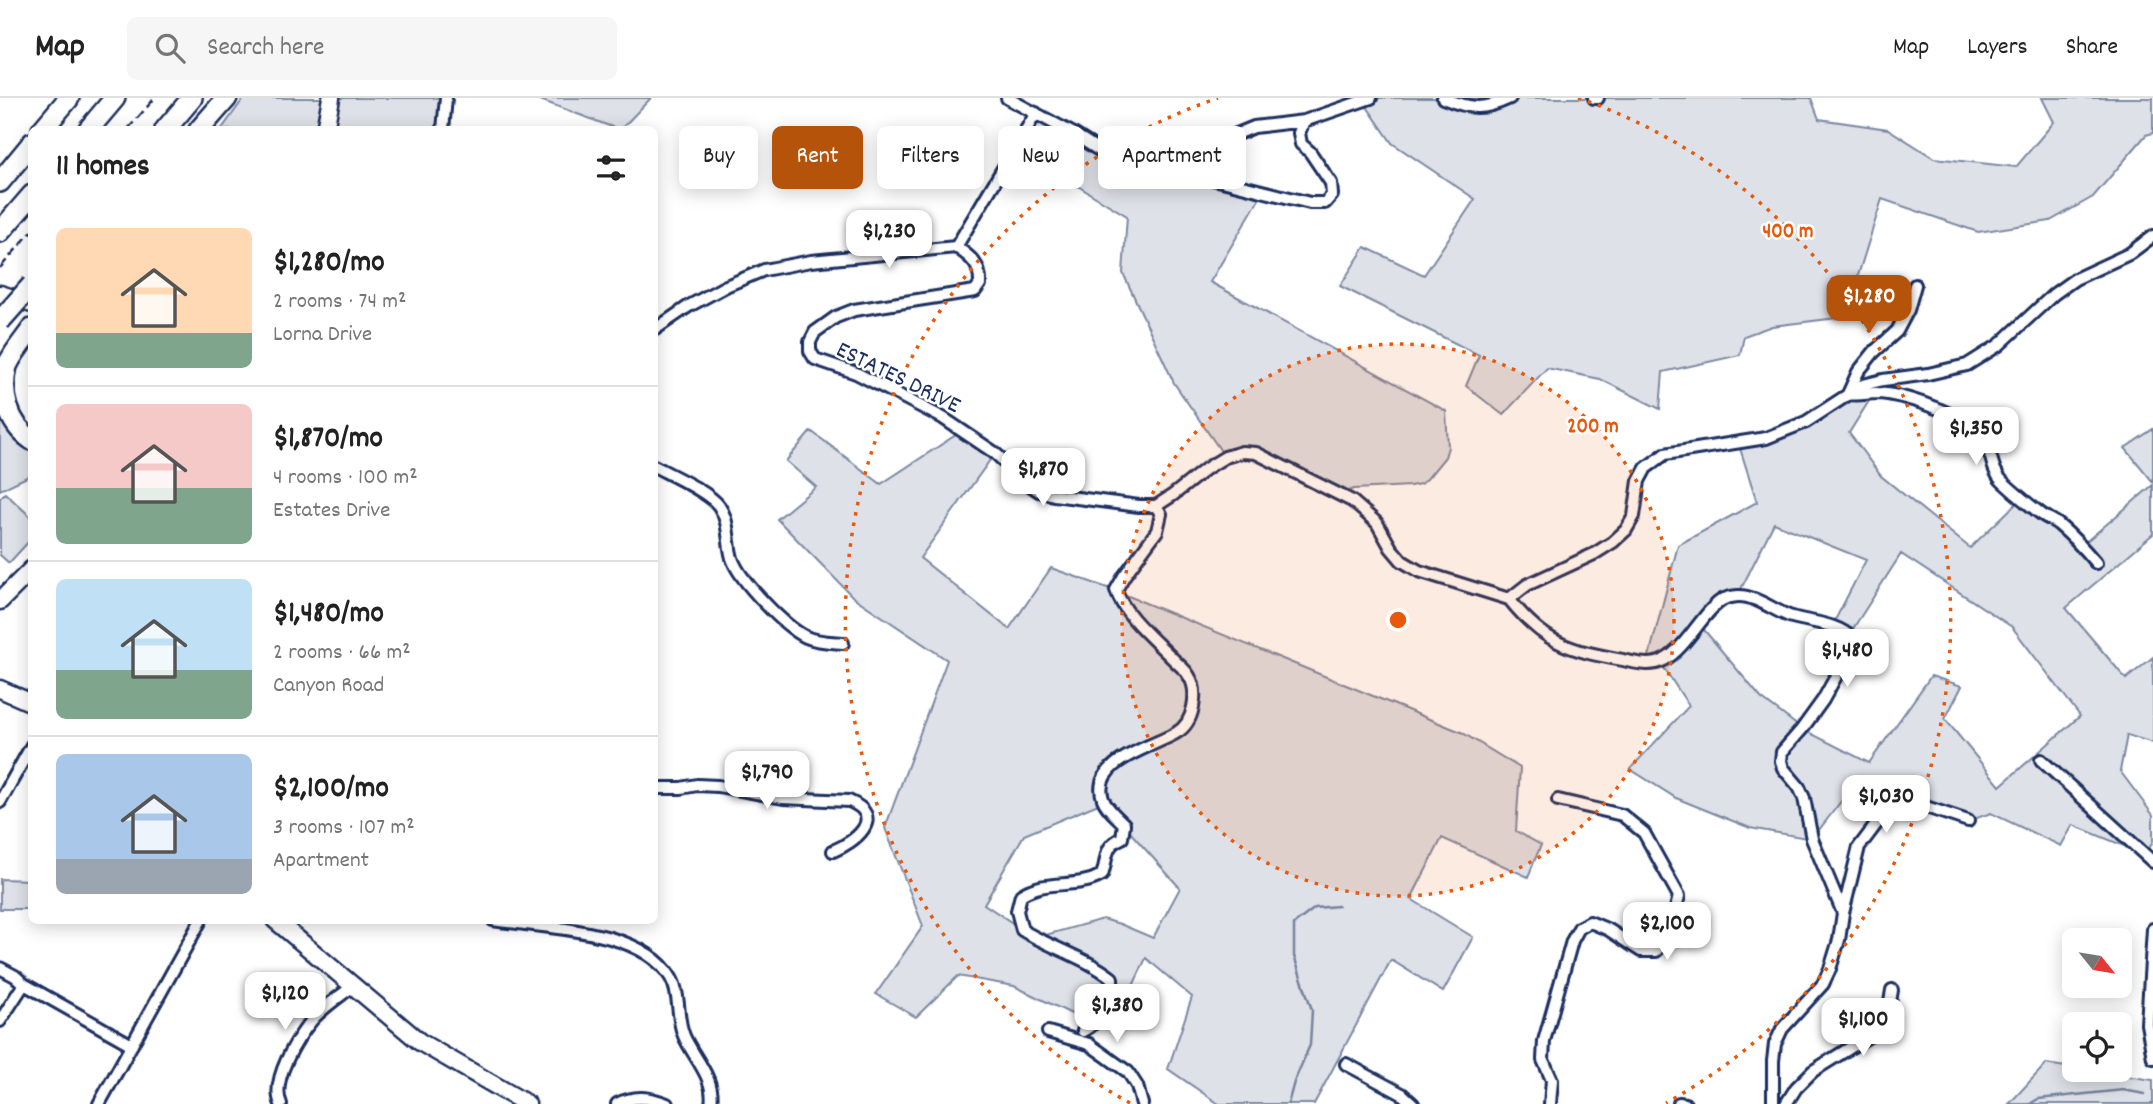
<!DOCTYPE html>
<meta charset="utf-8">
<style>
:root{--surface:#fff;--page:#f6f6f6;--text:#222;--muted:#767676;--line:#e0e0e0;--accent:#b45309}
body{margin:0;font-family:Dekko,sans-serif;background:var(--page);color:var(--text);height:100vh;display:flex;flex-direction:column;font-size:26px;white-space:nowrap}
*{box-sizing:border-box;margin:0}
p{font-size:23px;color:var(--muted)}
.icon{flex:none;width:38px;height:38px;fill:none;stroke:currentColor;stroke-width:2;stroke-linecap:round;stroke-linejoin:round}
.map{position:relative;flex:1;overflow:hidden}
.drawer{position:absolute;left:28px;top:28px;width:630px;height:798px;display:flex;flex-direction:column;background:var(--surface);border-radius:10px;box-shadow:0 4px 18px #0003}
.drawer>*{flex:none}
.top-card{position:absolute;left:679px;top:28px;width:665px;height:63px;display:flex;gap:14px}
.needle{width:46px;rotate:120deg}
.buttons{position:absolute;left:2062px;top:830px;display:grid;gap:14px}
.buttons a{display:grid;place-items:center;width:70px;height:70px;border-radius:10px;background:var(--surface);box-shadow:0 4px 18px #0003;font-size:35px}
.price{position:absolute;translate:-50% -60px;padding:0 16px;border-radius:14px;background:#fff;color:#222;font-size:23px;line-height:46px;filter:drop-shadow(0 2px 4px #0008)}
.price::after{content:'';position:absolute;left:50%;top:42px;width:21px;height:16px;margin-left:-10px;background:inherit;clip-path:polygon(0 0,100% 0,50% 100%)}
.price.on{background:var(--accent);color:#fff}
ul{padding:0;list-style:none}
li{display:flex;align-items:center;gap:21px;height:175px;padding:0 28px}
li+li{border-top:2px solid var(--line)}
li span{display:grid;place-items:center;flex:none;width:196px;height:140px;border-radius:10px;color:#555}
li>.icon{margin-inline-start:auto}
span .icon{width:84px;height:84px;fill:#fffc;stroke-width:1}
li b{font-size:30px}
h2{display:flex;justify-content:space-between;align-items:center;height:84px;padding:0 28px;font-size:30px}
.tag{padding:0 24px;border-radius:10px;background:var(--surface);box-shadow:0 4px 18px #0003;font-size:24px;line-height:63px}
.tag.on{background:var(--accent);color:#fff}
header{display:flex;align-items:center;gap:42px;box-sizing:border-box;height:98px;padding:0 35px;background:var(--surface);border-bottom:2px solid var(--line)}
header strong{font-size:33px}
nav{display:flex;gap:38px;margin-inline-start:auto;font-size:24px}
.search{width:490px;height:63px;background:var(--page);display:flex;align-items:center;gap:18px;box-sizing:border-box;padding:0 24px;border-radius:10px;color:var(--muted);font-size:26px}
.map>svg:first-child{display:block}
</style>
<header>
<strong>Map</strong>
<div class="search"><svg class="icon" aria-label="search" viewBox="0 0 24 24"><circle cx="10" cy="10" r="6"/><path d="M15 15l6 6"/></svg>Search here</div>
<nav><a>Map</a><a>Layers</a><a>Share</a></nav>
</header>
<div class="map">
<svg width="2153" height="1006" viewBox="0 0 2153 1006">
<rect width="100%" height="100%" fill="#fff"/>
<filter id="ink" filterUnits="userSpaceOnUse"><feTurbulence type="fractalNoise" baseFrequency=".0143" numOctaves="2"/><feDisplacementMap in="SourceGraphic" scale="14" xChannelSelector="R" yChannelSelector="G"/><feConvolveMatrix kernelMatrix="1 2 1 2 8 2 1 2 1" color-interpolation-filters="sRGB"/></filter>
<g filter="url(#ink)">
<!-- green -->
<path fill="#dee1e7" stroke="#7c88a2" stroke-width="2" fill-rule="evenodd" d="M244 0H446L443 31 221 32Z
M535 0H651L620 32Z
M1361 0H1811L1819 21 1888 31 1934 60 2016 69 2054 24 2042 0H2153V35L2146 37 2093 99 2050 123 1978 134 1882 101 1845 219 1772 228 1744 238 1740 257 1663 274 1660 311 1600 281 1547 270 1503 317 1466 288 1479 257 1340 188 1365 149 1424 177 1475 101 1392 45Z
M1036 15 1108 58 1157 69 1220 38 1222 82 1264 93 1210 184 1446 313 1448 349 1445 359 1427 381 1420 386 1410 388 1354 391 1338 397 1257 355 1225 359 1174 285 1123 175 1127 118 1015 50Z
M1874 295 1849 335 1881 378 1970 450 2022 400 2082 447 2153 387V436L2066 510 2126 581 2153 559V645L2127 637 2120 673 2153 717V743L2146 757 2073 727 2061 748 1991 715 1968 723 1908 703 1884 716 1849 693 1812 741 1750 730 1676 700 1630 671 1689 608 1660 564 1647 566 1678 447 1757 404 1738 344 1766 340 1849 296ZM1774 425 1866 462 1832 528 1849 537 1901 456 2012 529 2080 618 2000 688 1945 621 1962 588 1931 578 1869 665 1802 631 1761 600 1700 527 1722 502 1738 497Z
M0 320 11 337 32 352 31 377 0 392Z
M2153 331V384L2125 350Z
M811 333 881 386 962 333 995 355 920 460 1009 531 1051 470 1116 493 1461 634 1520 670 1516 733 1541 747 1528 779 1442 740 1411 801 1473 839 1443 894 1391 862 1314 1006H1219L1168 971 1192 899 1146 860 1127 901 1103 917 1094 927 1014 888 958 878 916 919 876 896 923 828 885 730 947 562 853 499 777 421 816 389 786 363ZM1103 704 1180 790 1153 840 1120 826 1103 821 1035 840 984 806 1024 737Z
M5 395 32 420 31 441 9 465 0 457V400Z
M0 781 31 782V811H0Z
M2046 966 2153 982V1006H2009Z"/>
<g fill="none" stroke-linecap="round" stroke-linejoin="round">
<!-- stream -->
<path stroke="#77839f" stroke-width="2.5" d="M1288 1006 1294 984 1310 947 1312 912 1294 858V826L1315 810 1338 808
M2030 1006 2038 1001 2123 992 2145 996"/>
<!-- street casing -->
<g stroke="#1b2f5e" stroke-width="16">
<path id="street" d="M1007 0 1072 35 1108 58 1222 83 1310 105H1325L1332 97 1331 85 1310 54 1301 46 1299 35 1304 23 1371 0
M1443 0C1471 11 1482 13 1510 0
M1594 0H1598
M443 32 446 0
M1157 69 1254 29 1304 23
M956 149C971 159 981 167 980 186L975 193 854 212 836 219 815 234 810 244V253L815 261 856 275 943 320 995 355 1027 385 1039 393 1054 397 1139 408H1156L1173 397 1207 370 1225 359 1242 354 1256 355 1352 403 1377 425 1391 450 1402 463 1419 473 1509 501
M654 232 689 208 726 188 764 172 811 163 956 149 1036 15
M1848 296 1858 274 1874 254 1897 233 1908 212 1915 187
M1849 296C1859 298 1867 295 1876 295 1903 296 1962 316 1980 336 1993 349 1989 371 2003 384 2015 395 2028 406 2040 415 2046 420 2053 422 2059 427 2072 438 2085 452 2096 465
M654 368C671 377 709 394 719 408 730 424 727 443 732 460 739 482 785 529 806 539 817 544 831 544 843 545
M1509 501C1545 546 1568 552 1623 562 1636 565 1652 569 1664 562 1687 550 1705 510 1724 501 1727 500 1735 498 1739 498 1756 498 1773 512 1789 518 1810 525 1836 524 1853 541L1851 551 1823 602 1802 631 1782 654 1781 663 1783 670 1799 689 1804 700 1812 741 1843 815 1839 842 1830 871 1823 886 1782 931 1775 946 1773 963V1006
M1509 501 1527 487 1594 456 1613 444 1626 432 1634 418 1639 383 1646 370 1665 356 1766 340 1806 324 1863 287 1883 282 1928 276 1967 267 1999 247 2054 196 2075 181 2129 156 2153 138
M2041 662 2153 764
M654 690H681L697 687 718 688 783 700 849 703C887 719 855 744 833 753
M0 704 32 647
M1843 815 1859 749 1884 716 1897 704 1908 703 1968 723
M493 822C545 830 642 830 671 880 681 897 676 920 684 938 693 959 716 981 711 1006
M2153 831 2147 926 2153 960
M0 870 15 878 24 886 132 947
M0 923 24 886
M1083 933C1103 922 1113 902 1112 880 1085 859 1051 850 1022 832L1017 813 1021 797C1047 780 1076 792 1102 777 1108 761 1103 748 1122 740L1124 726C1117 719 1106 710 1103 701 1090 663 1153 649 1176 635 1185 630 1191 620 1193 609 1195 599 1195 587 1189 578 1186 572 1179 567 1174 562 1156 543 1124 518 1116 492L1124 478 1157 433 1161 416 1156 408
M1048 934 1089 946 1128 974 1137 988 1142 1006
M1346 966 1402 996 1413 1006
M1679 1005 1685 1006
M99 1006 201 822
M281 1006C270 983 297 940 312 922 323 909 341 898 354 887
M617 1006C635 997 649 999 667 1006
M1550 1006 1552 982 1543 962 1544 943 1572 843 1579 830 1590 824 1609 832 1641 853H1656L1669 839 1679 798 1644 735 1622 717 1558 702
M1786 1006 1796 990 1813 973 1877 933 1889 911 1892 892"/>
</g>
<!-- secondary casing -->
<g stroke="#1b2f5e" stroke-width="21">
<path id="secondary" d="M325 32 331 0
M0 196 32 206
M0 503 32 471
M0 591 32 605
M275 822 420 944 527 1006"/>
</g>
<!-- highway casing -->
<g stroke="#1b2f5e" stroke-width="24">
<path id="highway" d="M42 32 69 0
M88 32 115 0
M165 32 192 0
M199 32 227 0
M0 84 32 45
M0 134 32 97
M32 231C23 243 13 255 7 268 0 296 8 326 32 342"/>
</g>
<!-- street -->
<use href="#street" stroke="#fff" stroke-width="10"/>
<!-- secondary -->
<use href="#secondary" stroke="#fff" stroke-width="16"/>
<!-- highway -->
<use href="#highway" stroke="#fff" stroke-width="19"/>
<!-- rail -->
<path stroke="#1b2f5e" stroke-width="2.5" stroke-dasharray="10 5" stroke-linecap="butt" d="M127 32 155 0
M0 170 32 133"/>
<!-- highway-bridge casing -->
<g stroke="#1b2f5e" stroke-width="24" stroke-linecap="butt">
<path id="highway-bridge" d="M0 223 32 187"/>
</g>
<!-- highway-bridge -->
<use href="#highway-bridge" stroke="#fff" stroke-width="19"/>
</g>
</g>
<!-- distance rings -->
<circle cx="1398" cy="522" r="276" fill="#e8590c" fill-opacity=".12"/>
<g fill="none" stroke="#e8590c" stroke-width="3.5" stroke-dasharray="3.5 7">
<circle cx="1398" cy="522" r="276"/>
<path d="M1130 1005A552 552 0 0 1 1218 0M1578 0A552 552 0 0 1 1666 1005"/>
</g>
<g text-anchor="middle" stroke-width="5" stroke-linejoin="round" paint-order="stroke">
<!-- street labels -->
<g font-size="24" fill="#1b2f5e" stroke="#fff">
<text transform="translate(899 278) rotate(26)" y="8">ESTATES DRIVE</text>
</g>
</g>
<circle cx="1398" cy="522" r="10" fill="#e8590c" stroke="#fff" stroke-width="3.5"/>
<g font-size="21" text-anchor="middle" font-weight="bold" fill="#e8590c" stroke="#fff" stroke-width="5" stroke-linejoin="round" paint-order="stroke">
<text x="1788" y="139">400 m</text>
<text x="1593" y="334">200 m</text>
</g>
</svg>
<div class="buttons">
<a><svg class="needle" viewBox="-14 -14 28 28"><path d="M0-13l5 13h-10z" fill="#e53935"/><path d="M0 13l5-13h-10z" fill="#767676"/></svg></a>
<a><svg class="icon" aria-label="locate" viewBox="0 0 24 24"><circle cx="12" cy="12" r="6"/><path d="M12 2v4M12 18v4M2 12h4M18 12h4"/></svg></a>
</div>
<b class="price" style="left:889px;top:172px">$1,230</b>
<b class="price on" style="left:1869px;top:237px">$1,280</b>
<b class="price" style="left:1976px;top:369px">$1,350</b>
<b class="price" style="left:1043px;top:410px">$1,870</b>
<b class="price" style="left:1847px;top:591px">$1,480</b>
<b class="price" style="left:767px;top:713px">$1,790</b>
<b class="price" style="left:1886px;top:737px">$1,030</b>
<b class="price" style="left:1667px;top:864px">$2,100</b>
<b class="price" style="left:285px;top:934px">$1,120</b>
<b class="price" style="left:1117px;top:946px">$1,380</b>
<b class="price" style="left:1863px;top:960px">$1,100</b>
<div class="top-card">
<a class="tag">Buy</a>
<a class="tag on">Rent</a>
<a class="tag">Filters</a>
<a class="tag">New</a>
<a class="tag">Apartment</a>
</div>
<section class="drawer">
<h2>11 homes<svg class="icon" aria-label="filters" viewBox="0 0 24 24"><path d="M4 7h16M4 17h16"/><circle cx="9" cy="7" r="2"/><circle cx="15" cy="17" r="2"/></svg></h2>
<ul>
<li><span style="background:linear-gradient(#ffd9b3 75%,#7fa58c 0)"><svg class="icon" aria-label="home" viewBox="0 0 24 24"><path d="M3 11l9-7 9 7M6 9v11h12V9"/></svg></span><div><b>$1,280/mo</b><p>2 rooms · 74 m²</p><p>Lorna Drive</p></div></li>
<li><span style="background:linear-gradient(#f6c9c9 60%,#7fa58c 0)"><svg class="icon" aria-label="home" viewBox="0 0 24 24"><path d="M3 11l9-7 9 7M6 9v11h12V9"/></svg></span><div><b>$1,870/mo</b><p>4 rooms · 100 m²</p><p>Estates Drive</p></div></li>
<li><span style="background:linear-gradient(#bfe0f5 65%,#7fa58c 0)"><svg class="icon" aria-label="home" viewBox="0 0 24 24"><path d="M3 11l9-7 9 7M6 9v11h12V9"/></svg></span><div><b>$1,480/mo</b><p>2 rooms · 66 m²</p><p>Canyon Road</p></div></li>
<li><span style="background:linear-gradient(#a9c7e8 75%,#9aa5b1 0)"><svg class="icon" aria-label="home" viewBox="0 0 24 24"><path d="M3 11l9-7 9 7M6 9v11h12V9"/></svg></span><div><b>$2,100/mo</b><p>3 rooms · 107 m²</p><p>Apartment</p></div></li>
</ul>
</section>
</div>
